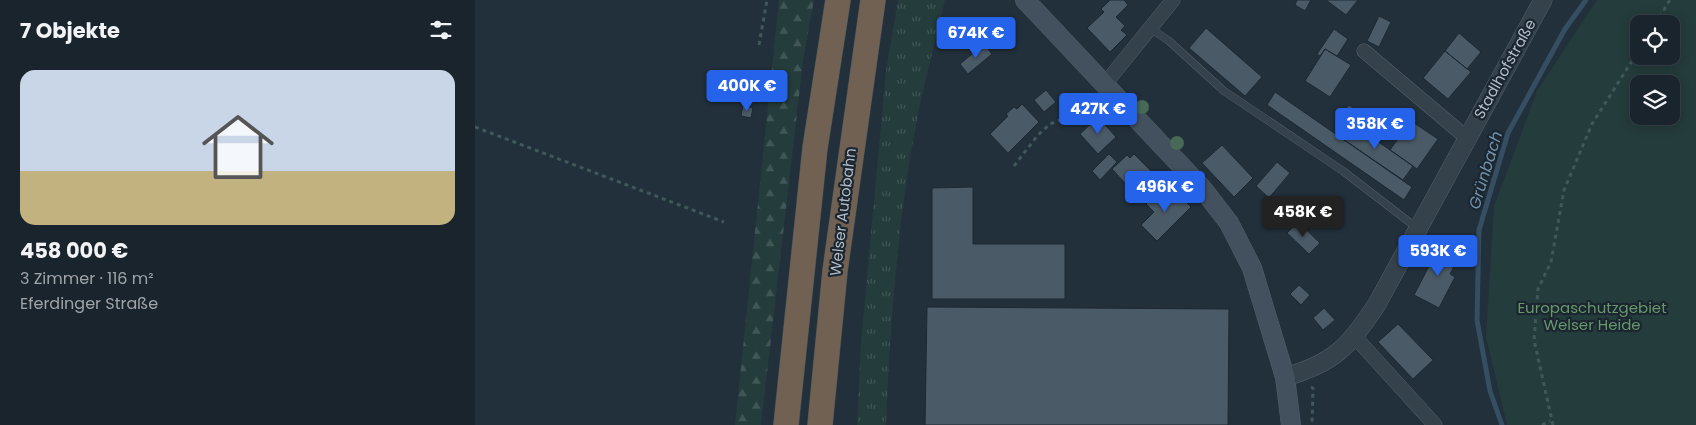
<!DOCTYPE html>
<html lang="de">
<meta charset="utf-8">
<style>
:root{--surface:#1a242c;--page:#232c34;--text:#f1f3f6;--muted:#9fa4a9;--line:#384148;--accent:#2563eb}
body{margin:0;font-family:Poppins,sans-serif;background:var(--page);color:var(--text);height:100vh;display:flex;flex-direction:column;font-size:19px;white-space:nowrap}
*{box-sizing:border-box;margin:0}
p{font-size:16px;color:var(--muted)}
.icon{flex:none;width:28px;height:28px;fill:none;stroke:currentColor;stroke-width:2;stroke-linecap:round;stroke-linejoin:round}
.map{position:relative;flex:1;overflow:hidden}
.panel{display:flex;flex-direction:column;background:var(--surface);width:475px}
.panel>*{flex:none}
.controls{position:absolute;left:1155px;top:15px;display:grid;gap:10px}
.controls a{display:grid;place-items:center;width:50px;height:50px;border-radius:10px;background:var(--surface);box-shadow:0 2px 12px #0003,0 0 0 1px var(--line);font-size:25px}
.price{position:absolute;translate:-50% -42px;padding:0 11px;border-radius:5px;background:var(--accent);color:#fff;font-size:16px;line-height:32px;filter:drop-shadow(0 1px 2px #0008)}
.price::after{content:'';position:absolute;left:50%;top:30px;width:15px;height:11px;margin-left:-8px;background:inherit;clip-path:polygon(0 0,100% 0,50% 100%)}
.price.selected{background:#222;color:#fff}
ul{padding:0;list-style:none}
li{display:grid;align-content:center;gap:10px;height:265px;padding:0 20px}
li span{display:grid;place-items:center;height:155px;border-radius:15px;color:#555}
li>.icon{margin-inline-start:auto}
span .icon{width:90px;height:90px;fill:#fffc;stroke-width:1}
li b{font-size:21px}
h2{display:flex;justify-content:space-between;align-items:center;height:60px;padding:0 20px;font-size:21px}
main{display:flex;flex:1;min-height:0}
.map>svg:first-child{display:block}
</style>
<main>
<section class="panel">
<h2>7 Objekte<svg class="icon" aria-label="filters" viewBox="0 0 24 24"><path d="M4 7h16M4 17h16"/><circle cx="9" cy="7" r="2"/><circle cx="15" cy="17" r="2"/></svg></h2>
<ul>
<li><span style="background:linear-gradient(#c9d6e8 65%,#c2b280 0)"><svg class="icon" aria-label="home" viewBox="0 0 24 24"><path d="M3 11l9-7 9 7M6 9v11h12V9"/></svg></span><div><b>458 000 €</b><p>3 Zimmer · 116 m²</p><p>Eferdinger Straße</p></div></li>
</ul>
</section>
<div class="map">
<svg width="1221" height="425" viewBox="0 0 1221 425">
<defs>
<pattern id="grass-tufts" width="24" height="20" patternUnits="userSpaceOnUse" patternTransform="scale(1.25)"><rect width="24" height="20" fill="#243c3b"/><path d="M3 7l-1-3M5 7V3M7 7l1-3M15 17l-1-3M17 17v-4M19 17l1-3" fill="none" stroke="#415656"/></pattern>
<pattern id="forest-firs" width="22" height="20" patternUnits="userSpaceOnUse" patternTransform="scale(1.25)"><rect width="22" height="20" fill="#243c3b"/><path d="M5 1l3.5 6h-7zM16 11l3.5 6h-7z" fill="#415656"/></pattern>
</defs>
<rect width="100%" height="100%" fill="#22303b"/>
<!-- grass -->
<path fill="url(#grass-tufts)" d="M423 0H470C461 39 450 79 442 119 423 219 415 323 411 425H382L386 342 411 71Z"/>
<!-- forest -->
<path fill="url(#forest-firs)" d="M304 0H339L328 61 286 425H260Z"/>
<!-- green -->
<path fill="#243c3b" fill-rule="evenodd" d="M1122 0H1221V425H1032L1011 337 1019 206 1062 91ZM1164 24H1196V56H1164ZM1164 84H1196V116H1164Z"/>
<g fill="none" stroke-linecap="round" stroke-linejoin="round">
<!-- stream -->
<path stroke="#354e62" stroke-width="5" d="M1027 425 1015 391 1002 320 1004 230 1033 133 1090 29 1111 0"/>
</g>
<!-- building -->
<path fill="#4a5a67" stroke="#1d2832" d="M635 0H649L653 5 641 17 650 26 646 30 652 35 635 52 612 28 629 12 626 9Z
M822 0H836L830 11 820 5Z
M851 0H883L871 15Z
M904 16 916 22 904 47 892 41Z
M731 28 787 77 770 96 714 48Z
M859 29 873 39 862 56 850 49 845 56 842 54Z
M984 33 1006 52 992 69 970 51Z
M509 44 517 54 493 74 485 64Z
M850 49 876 65 855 97 830 81Z
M970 51 996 72 973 99 948 78Z
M571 90 581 102 569 112 559 100Z
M800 92 937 187 929 200 792 105Z
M547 104 564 122 533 153 515 134 533 116 531 114 539 107 542 109Z
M268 105 278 108 276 118 266 116Z
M874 105 886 114 881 120 869 111Z
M623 117 641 137 623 154 605 134Z
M872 120 938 166 928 180 862 135Z
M936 121 963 139 942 169 915 150Z
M747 145 778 178 759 197 727 163Z
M634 154 642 162 625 180 617 171Z
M659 154 679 174 659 193 637 169 652 155 655 158Z
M802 162 815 173 794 198 781 186Z
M498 187V244H590V299H457V188Z
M696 187 716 207 682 241 666 225 679 212 671 204 685 190 689 194Z
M823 222 845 243 834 254 812 233Z
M965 245 985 256 975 274 980 277 964 308 939 295Z
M824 285 835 295 826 305 815 294Z
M452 307 754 309 753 425H450Z
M849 308 860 320 848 330 838 318Z
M923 324 958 360 938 379 903 342Z"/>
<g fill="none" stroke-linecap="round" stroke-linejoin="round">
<!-- service casing -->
<g stroke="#535f69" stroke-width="8">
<path id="service" d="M675 28 694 41 749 91 868 171 942 228"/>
</g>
<!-- minor casing -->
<g stroke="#535f69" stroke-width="15">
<path id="minor" d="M889 51 992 138
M629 85 698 0
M880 337 960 425"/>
</g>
<!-- tertiary casing -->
<g stroke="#535f69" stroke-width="19">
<path id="tertiary" d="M810 377C860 363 874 346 902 304L1068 0"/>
</g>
<!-- secondary casing -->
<g stroke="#535f69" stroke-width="20">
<path id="secondary" d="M550 0 727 188 754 223 777 268 810 377 816 425"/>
</g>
<!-- motorway casing -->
<g stroke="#404c56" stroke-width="26">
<path id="motorway" d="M311 425 340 148 363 0
M345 425 360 271 398 0"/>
</g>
<!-- path -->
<path stroke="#415858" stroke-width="3" stroke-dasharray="4 4" stroke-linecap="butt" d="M1180 24 1195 0
M284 45 292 0
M0 127 249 222
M539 166 563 135 575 124 594 116 618 96
M836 387 838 388 837 425
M1067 425 1075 421
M1078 425 1059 340 1063 289 1076 262 1089 190 1117 124 1164 50"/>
<!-- service -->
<use href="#service" stroke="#35414b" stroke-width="7"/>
<!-- minor -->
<use href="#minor" stroke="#35414b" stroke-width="14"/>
<!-- tertiary -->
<use href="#tertiary" stroke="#35414b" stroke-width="18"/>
<!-- secondary -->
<use href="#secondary" stroke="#43515e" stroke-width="19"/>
<!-- motorway -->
<use href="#motorway" stroke="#716152" stroke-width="25"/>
</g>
<!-- trees -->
<g fill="#486956">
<circle cx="667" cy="107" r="7"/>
<circle cx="702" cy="143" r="7"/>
</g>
<g text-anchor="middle" stroke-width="4.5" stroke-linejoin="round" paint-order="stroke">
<!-- street labels -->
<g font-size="15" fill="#b0bcc7" stroke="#1b2630">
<text transform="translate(1030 69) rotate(-61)" y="5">Stadlhofstraße</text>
<text transform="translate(368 212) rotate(-83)" y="5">Welser Autobahn</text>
</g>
<!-- park labels -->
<g font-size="15" fill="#67986c" stroke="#1b2630">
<text x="1117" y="313">Europaschutzgebiet<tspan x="1117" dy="17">Welser Heide</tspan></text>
</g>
<!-- water labels -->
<g font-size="16" font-style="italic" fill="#7092ab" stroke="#1b2630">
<text transform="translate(1010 170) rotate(-73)" y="6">Grünbach</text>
</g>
</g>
</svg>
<div class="controls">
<a><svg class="icon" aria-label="locate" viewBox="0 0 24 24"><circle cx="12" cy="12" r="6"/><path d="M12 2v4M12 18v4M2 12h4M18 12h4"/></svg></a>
<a><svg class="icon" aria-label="layers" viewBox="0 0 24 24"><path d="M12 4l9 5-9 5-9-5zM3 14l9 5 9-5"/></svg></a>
</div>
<b class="price" style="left:501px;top:59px">674K €</b>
<b class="price" style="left:272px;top:112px">400K €</b>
<b class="price" style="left:623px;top:135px">427K €</b>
<b class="price" style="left:900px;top:150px">358K €</b>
<b class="price" style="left:690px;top:213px">496K €</b>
<b class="price selected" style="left:828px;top:238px">458K €</b>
<b class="price" style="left:963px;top:277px">593K €</b>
</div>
</main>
